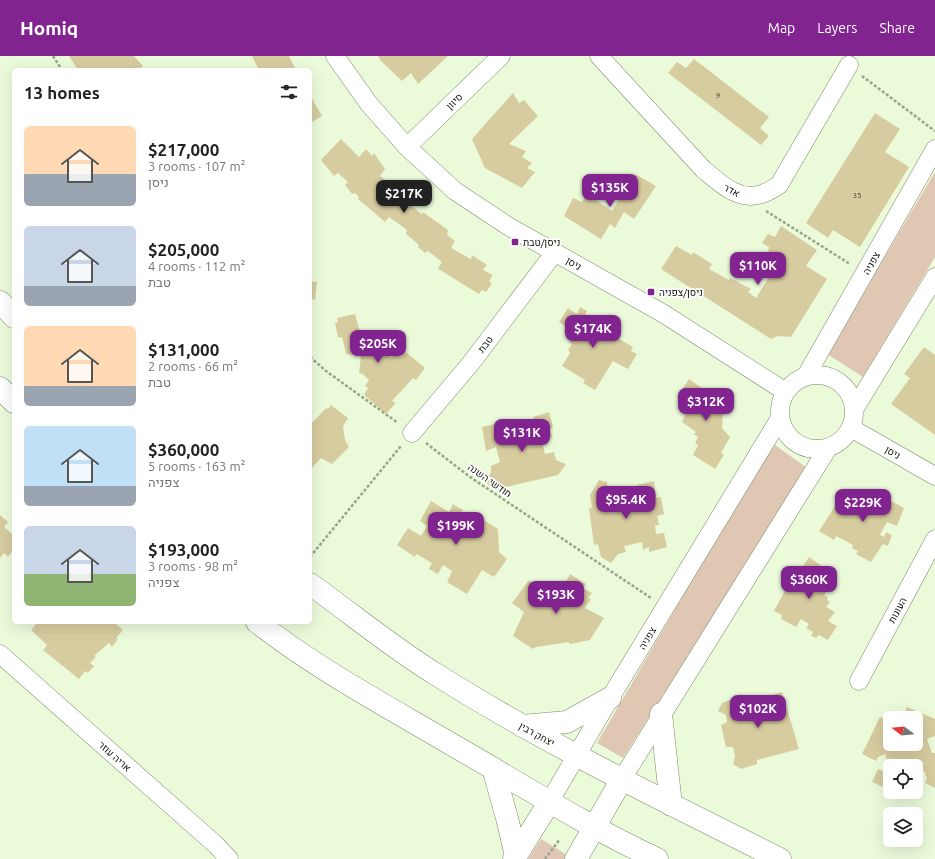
<!DOCTYPE html>
<meta charset="utf-8">
<style>
:root{--surface:#fff;--page:#f6f6f6;--text:#202124;--muted:#757577;--accent:#812490}
body{margin:0;font-family:Ubuntu,Heebo,sans-serif;background:var(--page);color:var(--text);height:100vh;display:flex;flex-direction:column;font-size:15px;white-space:nowrap}
*{box-sizing:border-box;margin:0}
p{font-size:13px;color:var(--muted)}
.icon{flex:none;width:22px;height:22px;fill:none;stroke:currentColor;stroke-width:2;stroke-linecap:round;stroke-linejoin:round}
.map{position:relative;flex:1;overflow:hidden}
.panel{position:absolute;left:12px;top:12px;width:300px;height:556px;display:flex;flex-direction:column;background:var(--surface);border-radius:6px;box-shadow:0 4px 16px #0002}
.panel>*{flex:none}
.needle{width:26px;rotate:286deg}
.tools{position:absolute;left:883px;top:655px;display:grid;gap:8px}
.tools a{display:grid;place-items:center;width:40px;height:40px;border-radius:6px;background:var(--surface);box-shadow:0 4px 16px #0002;font-size:20px}
.price{position:absolute;translate:-50% -34px;padding:0 9px;border-radius:8px;background:var(--accent);color:#fff;font-size:13px;line-height:26px;filter:drop-shadow(0 1px 2px #0008)}
.price::after{content:'';position:absolute;left:50%;top:24px;width:12px;height:9px;margin-left:-6px;background:inherit;clip-path:polygon(0 0,100% 0,50% 100%)}
.price.current{background:#222;color:#fff}
ul{padding:0;list-style:none}
li{display:flex;align-items:center;gap:12px;height:100px;padding:0 12px}
li span{display:grid;place-items:center;flex:none;width:112px;height:80px;border-radius:6px;color:#555}
li>.icon{margin-inline-start:auto}
span .icon{width:48px;height:48px;fill:#fffc;stroke-width:1}
li b{font-size:17px}
h2{display:flex;justify-content:space-between;align-items:center;height:48px;padding:0 12px;font-size:17px}
header{display:flex;align-items:center;gap:24px;box-sizing:border-box;height:56px;padding:0 20px;background:var(--accent);color:#fff}
header strong{font-size:19px}
nav{display:flex;gap:22px;margin-inline-start:auto;font-size:14px}
.map>svg:first-child{display:block}
</style>
<header>
<strong>Homiq</strong>
<nav><a>Map</a><a>Layers</a><a>Share</a></nav>
</header>
<div class="map">
<svg width="935" height="803" viewBox="0 0 935 803">
<rect width="100%" height="100%" fill="#ebfbda"/>
<!-- green -->
<path fill="#e0c7b3" d="M935 116V201L863 321 827 298Z
M772 387 807 412 623 702 597 687Z
M541 783 567 799 564 803H528Z"/>
<!-- building -->
<path fill="#d7cc9f" d="M69 0H134L143 10 138 14H78Z
M252 0H289L296 14H259Z
M378 0H448L418 28 411 17 402 25 381 5Z
M694 3 769 61 760 72 769 80 761 89 668 17 677 6 686 12Z
M513 37 519 47 524 44 538 60 509 88 526 95 522 101 532 107 527 112 535 116 522 132 485 112 472 83Z
M310 39 322 60 310 67Z
M875 57 900 73 885 96 909 111 860 191 833 174 828 182 806 167Z
M341 83 359 101 366 93 372 100 374 97 385 113 380 120 388 126 391 124 412 144 410 149 422 158 423 156 448 174 447 179 455 185 451 192 471 203 472 199 487 209 483 214 493 219 489 225 492 227 486 236 482 234 479 238 440 214 438 212 442 206 428 195 425 197 418 191 419 189 406 178 407 174 389 161 385 166 358 143 359 141 355 137 352 138 345 129 348 126 338 117 334 120 321 104Z
M635 118 656 130 634 163 624 156 615 172 610 168 601 183 564 160 573 142 582 146 587 138 612 155Z
M781 170 817 194 806 210 827 223 791 281 778 280 771 283 661 213 676 190 692 199 693 196 712 208 709 213 729 224 730 222 751 233 748 236 756 242 780 203 768 196 769 191 762 187 768 178 775 181Z
M310 225 317 226 315 244 310 242Z
M580 251 587 255 584 261 591 266 589 268 612 283 614 280 633 291 631 295 637 298 628 313 613 305 595 334 583 327 585 324 562 310 570 297 568 294 572 288 569 286 571 281 564 276 566 271 559 266 568 252 577 258Z
M355 258 360 276 371 274 375 289 392 302 394 298 401 301 406 296 425 312 416 324 413 322 392 345 396 347 386 358 364 339 368 332 365 330 369 324 363 318 359 317 361 300 346 298 342 281 338 282 335 267 338 266 337 262Z
M924 291 935 299V379L891 348 910 322 904 318Z
M689 323 722 346 725 341 733 347 727 358 723 355 722 372 730 381 721 397 724 399 715 413 693 399 698 389 695 387 698 381 694 378 696 376 682 366 688 353 683 350 685 345 677 341Z
M331 349 348 362 343 370 345 384 349 391 332 408 321 402 310 414V364L313 366 326 352 328 353Z
M549 356 553 371 550 373 552 381 542 386 545 398 554 396 556 404 566 408 558 419 497 433 486 427 491 416V410L500 406 496 391 486 395 482 371 495 368 497 376 535 367 533 361Z
M599 424 607 426 608 435 617 433 618 444 631 442 630 433 638 430 637 429 654 425 656 442 661 441 664 458 657 460 659 469H655L656 478 664 477 667 491 649 496V491L643 494 642 486 624 490 626 496 618 498 611 507 601 501 598 488 594 489 589 452H592L590 439Z
M875 435 890 442 889 444 904 452 897 470 887 466 880 479 884 481 886 476 892 479 888 490 883 488 871 506 856 498 858 495 852 492 853 489 836 480 834 484 819 475 839 444H853Z
M431 445 449 456 453 448 463 454 454 468 469 478 477 460 498 473 499 496 507 503 494 521 482 514 467 538 447 526 452 515 443 509 438 518 429 513 432 507 416 498 415 501 397 489 408 472 421 480 427 470 420 465Z
M0 459 8 466 4 471 14 480V493L8 501 4 497 0 502Z
M809 501 830 516V517L837 520 824 539 828 541 827 544 830 546 826 551 835 556 828 565 837 570 828 584 819 579 816 582 811 580 813 576 806 572 809 568 801 563 796 571 781 563 782 559 774 555 798 510 801 513Z
M570 518 586 528 583 532 592 537 588 542 591 543 585 552 604 562 590 584 570 588 569 586 536 591 533 593 513 580 524 556 512 547 529 524 545 535 563 531Z
M38 566H114L123 574 116 582 118 583 112 591 109 587 94 600 96 601 90 607 94 610 88 617 85 615 79 623 43 594 47 589 31 574Z
M782 636 799 693 757 704V708L741 713 733 708 735 700 733 691H726L721 669 727 666 726 659 718 655 722 647 735 642 736 645 749 641 752 645Z
M907 651 935 663V680L927 683 932 697H935V732L925 727 927 722 924 715 916 718V710H889L885 698 878 701 876 705 862 698 880 661 890 666V688H916V662H902Z
M878 713 883 715 890 714V734L872 726Z
M895 736H916L911 743Z"/>
<g fill="none" stroke-linecap="round" stroke-linejoin="round">
<!-- street casing -->
<g stroke="#7b8a6d" stroke-width="19">
<path id="street" d="M335 0 369 48 407 91 455 135 508 170 664 258 786 336
M599 0 703 113C720 127 738 146 762 138 768 136 774 132 779 129L849 9
M407 91 501 0
M780 356a37 37 0 1 1 74 0a37 37 0 1 1-74 0Z
M806 320 935 93
M855 352 935 221
M851 372 935 420
M412 377 471 307 555 196
M0 598 216 789 229 803
M859 625 935 483
M622 723 828 392
M550 745 610 642 780 362"/>
</g>
<!-- secondary casing -->
<g stroke="#7b8a6d" stroke-width="23">
<path id="secondary" d="M0 246 14 261
M0 332 14 346
M310 528C352 558 393 592 437 619 547 688 664 745 780 803
M257 566C317 613 385 649 451 688 519 727 586 770 657 803
M661 658 671 749
M522 670 567 666 610 642
M493 712 507 762 516 800
M514 803 550 745
M576 803 622 723"/>
</g>
<!-- path -->
<path stroke="#98a48b" stroke-width="2.5" stroke-dasharray="3 2" stroke-linecap="butt" d="M53 0 62 14
M862 20 935 75
M766 155 850 208
M310 301 326 315 398 367
M426 387 470 421 651 542
M310 501 401 390
M545 803 560 783"/>
<!-- street -->
<use href="#street" stroke="#fff" stroke-width="18"/>
<!-- secondary -->
<use href="#secondary" stroke="#fff" stroke-width="22"/>
</g>
<!-- markers -->
<g fill="#812490" stroke="#fff" stroke-width="1.5">
<rect x="511" y="182" width="8" height="8" rx="2"/>
<rect x="647" y="232" width="8" height="8" rx="2"/>
</g>
<g text-anchor="middle" stroke-width="3.5" stroke-linejoin="round" paint-order="stroke">
<!-- number labels -->
<g font-size="8" fill="#41422e">
<text x="718" y="42">9</text>
<text x="857" y="142">35</text>
</g>
<!-- street labels -->
<g font-size="10" fill="#0f1409" stroke="#fff">
<text transform="translate(454 45) rotate(-44)" y="4">סיוון</text>
<text transform="translate(732 134) rotate(27)" y="4">אדר</text>
<text transform="translate(574 207) rotate(30)" y="4">ניסן</text>
<text transform="translate(871 207) rotate(-61)" y="4">צפניה</text>
<text transform="translate(485 288) rotate(-52)" y="4">טבת</text>
<text transform="translate(893 396) rotate(30)" y="4">ניסן</text>
<text transform="translate(490 424) rotate(35)" y="4">חודשי השנה</text>
<text transform="translate(897 554) rotate(-62)" y="4">העונות</text>
<text transform="translate(647 582) rotate(-59)" y="4">צפניה</text>
<text transform="translate(537 678) rotate(29)" y="4">יצחק רבין</text>
<text transform="translate(115 700) rotate(42)" y="4">אריה עוזר</text>
</g>
<!-- poi labels -->
<g font-size="10" fill="#0f1409" stroke="#fff" text-anchor="start">
<text x="523" y="190">ניסן/טבת</text>
<text x="659" y="240">ניסן/צפניה</text>
</g>
</g>
</svg>
<div class="tools">
<a><svg class="needle" viewBox="-14 -14 28 28"><path d="M0-13l5 13h-10z" fill="#e53935"/><path d="M0 13l5-13h-10z" fill="#757577"/></svg></a>
<a><svg class="icon" aria-label="locate" viewBox="0 0 24 24"><circle cx="12" cy="12" r="6"/><path d="M12 2v4M12 18v4M2 12h4M18 12h4"/></svg></a>
<a><svg class="icon" aria-label="layers" viewBox="0 0 24 24"><path d="M12 4l9 5-9 5-9-5zM3 14l9 5 9-5"/></svg></a>
</div>
<b class="price" style="left:610px;top:152px">$135K</b>
<b class="price current" style="left:404px;top:158px">$217K</b>
<b class="price" style="left:758px;top:230px">$110K</b>
<b class="price" style="left:593px;top:293px">$174K</b>
<b class="price" style="left:378px;top:308px">$205K</b>
<b class="price" style="left:706px;top:366px">$312K</b>
<b class="price" style="left:522px;top:397px">$131K</b>
<b class="price" style="left:626px;top:464px">$95.4K</b>
<b class="price" style="left:863px;top:467px">$229K</b>
<b class="price" style="left:456px;top:490px">$199K</b>
<b class="price" style="left:809px;top:544px">$360K</b>
<b class="price" style="left:556px;top:559px">$193K</b>
<b class="price" style="left:758px;top:673px">$102K</b>
<section class="panel">
<h2>13 homes<svg class="icon" aria-label="filters" viewBox="0 0 24 24"><path d="M4 7h16M4 17h16"/><circle cx="9" cy="7" r="2"/><circle cx="15" cy="17" r="2"/></svg></h2>
<ul>
<li><span style="background:linear-gradient(#ffd9b3 60%,#9aa5b1 0)"><svg class="icon" aria-label="home" viewBox="0 0 24 24"><path d="M3 11l9-7 9 7M6 9v11h12V9"/></svg></span><div><b>$217,000</b><p>3 rooms · 107 m²</p><p>ניסן</p></div></li>
<li><span style="background:linear-gradient(#c9d6e8 75%,#9aa5b1 0)"><svg class="icon" aria-label="home" viewBox="0 0 24 24"><path d="M3 11l9-7 9 7M6 9v11h12V9"/></svg></span><div><b>$205,000</b><p>4 rooms · 112 m²</p><p>טבת</p></div></li>
<li><span style="background:linear-gradient(#ffd9b3 75%,#9aa5b1 0)"><svg class="icon" aria-label="home" viewBox="0 0 24 24"><path d="M3 11l9-7 9 7M6 9v11h12V9"/></svg></span><div><b>$131,000</b><p>2 rooms · 66 m²</p><p>טבת</p></div></li>
<li><span style="background:linear-gradient(#bfe0f5 75%,#9aa5b1 0)"><svg class="icon" aria-label="home" viewBox="0 0 24 24"><path d="M3 11l9-7 9 7M6 9v11h12V9"/></svg></span><div><b>$360,000</b><p>5 rooms · 163 m²</p><p>צפניה</p></div></li>
<li><span style="background:linear-gradient(#c9d6e8 60%,#8fb573 0)"><svg class="icon" aria-label="home" viewBox="0 0 24 24"><path d="M3 11l9-7 9 7M6 9v11h12V9"/></svg></span><div><b>$193,000</b><p>3 rooms · 98 m²</p><p>צפניה</p></div></li>
</ul>
</section>
</div>
